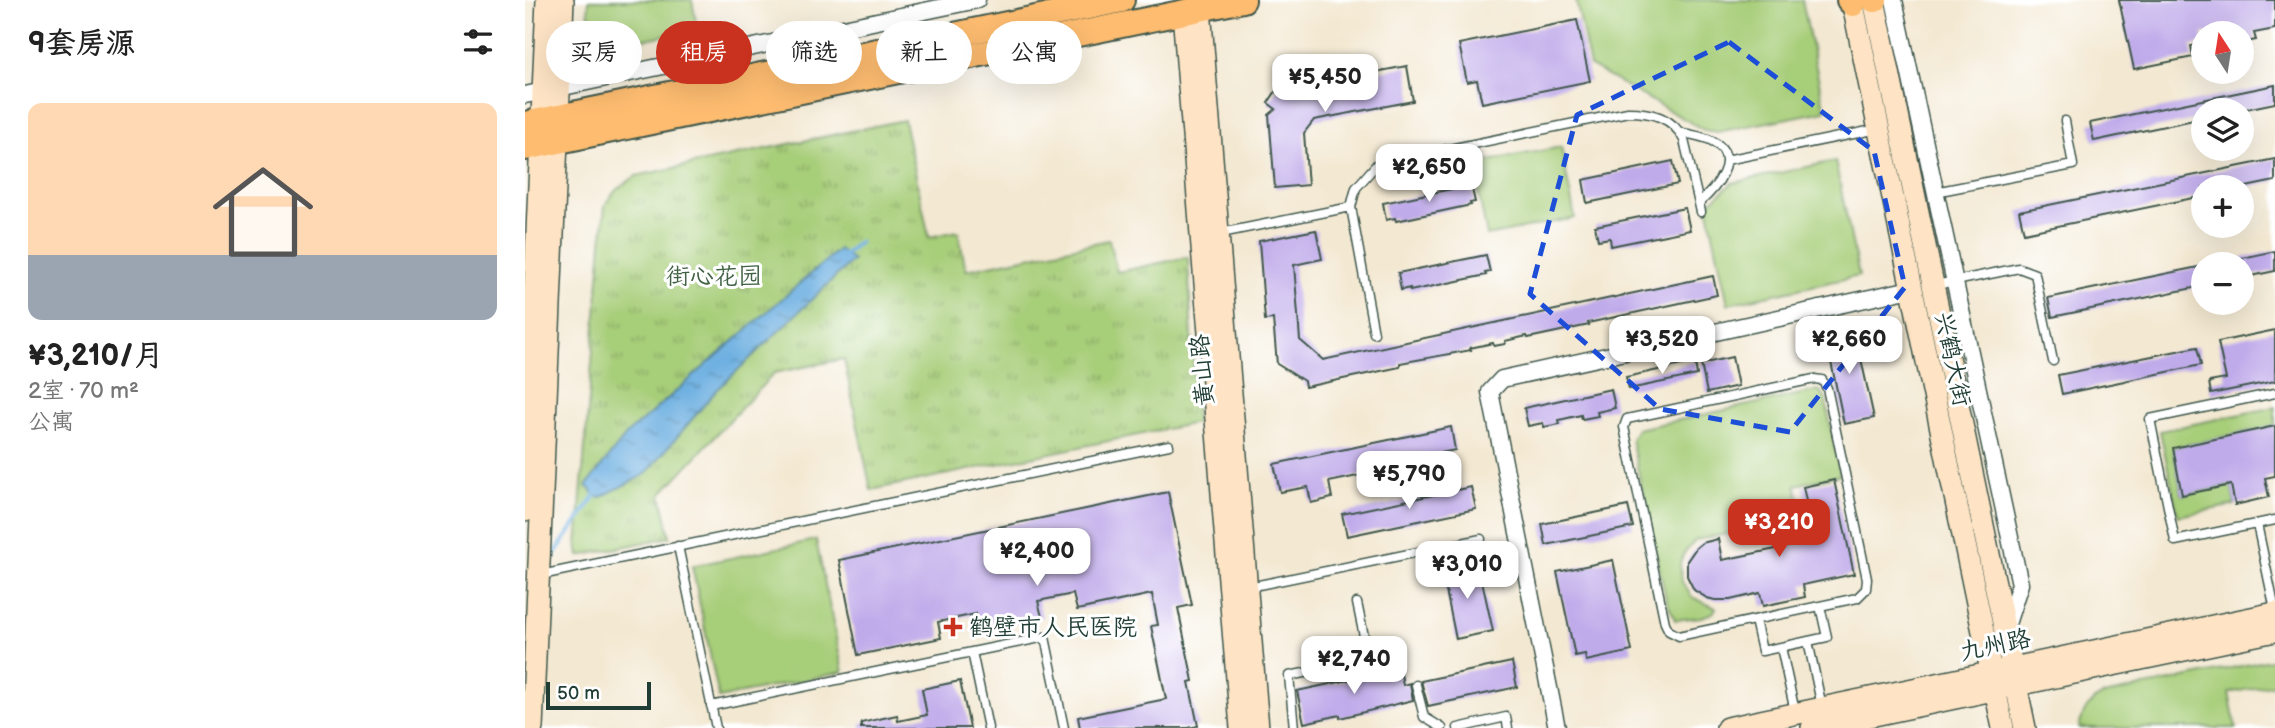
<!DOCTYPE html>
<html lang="zh">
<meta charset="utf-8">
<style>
:root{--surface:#fff;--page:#f2f2f2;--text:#222;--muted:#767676;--line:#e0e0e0;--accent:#c8321e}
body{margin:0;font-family:"Balsamiq Sans","LXGW WenKai TC",sans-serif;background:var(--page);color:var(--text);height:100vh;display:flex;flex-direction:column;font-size:26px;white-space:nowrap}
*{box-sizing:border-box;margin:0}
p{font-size:23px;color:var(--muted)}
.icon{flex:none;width:38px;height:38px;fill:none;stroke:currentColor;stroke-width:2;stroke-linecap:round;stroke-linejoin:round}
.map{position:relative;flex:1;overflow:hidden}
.drawer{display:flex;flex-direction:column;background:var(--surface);width:525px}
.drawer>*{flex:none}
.top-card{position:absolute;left:21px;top:21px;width:665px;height:63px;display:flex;gap:14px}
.needle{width:46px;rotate:348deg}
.buttons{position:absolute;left:1666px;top:21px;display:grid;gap:14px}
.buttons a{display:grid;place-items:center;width:63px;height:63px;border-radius:50%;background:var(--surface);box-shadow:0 7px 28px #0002;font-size:35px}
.scale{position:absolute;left:21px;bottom:18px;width:105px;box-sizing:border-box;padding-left:7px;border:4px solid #1f3d34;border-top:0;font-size:19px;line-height:24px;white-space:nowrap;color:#1f3d34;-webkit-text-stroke:5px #fff;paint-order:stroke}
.price{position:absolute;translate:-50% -60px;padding:0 16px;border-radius:14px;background:#fff;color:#222;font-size:23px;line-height:46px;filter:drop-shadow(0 2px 4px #0008)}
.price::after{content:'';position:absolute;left:50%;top:42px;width:21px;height:16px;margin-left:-10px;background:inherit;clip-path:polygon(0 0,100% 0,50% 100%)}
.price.active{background:var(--accent);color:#fff}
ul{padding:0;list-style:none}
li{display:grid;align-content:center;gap:14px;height:371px;padding:0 28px}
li+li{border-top:2px solid var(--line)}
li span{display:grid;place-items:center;height:217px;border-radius:14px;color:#555}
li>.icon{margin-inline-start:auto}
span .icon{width:126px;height:126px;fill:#fffc;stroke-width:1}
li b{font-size:30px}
h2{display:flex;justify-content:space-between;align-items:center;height:84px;padding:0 28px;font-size:30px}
.tag{padding:0 24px;border-radius:32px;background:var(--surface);box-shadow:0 7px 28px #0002;font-size:24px;line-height:63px}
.tag.active{background:var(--accent);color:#fff}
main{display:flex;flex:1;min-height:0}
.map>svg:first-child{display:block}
</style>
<main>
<section class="drawer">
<h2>9套房源<svg class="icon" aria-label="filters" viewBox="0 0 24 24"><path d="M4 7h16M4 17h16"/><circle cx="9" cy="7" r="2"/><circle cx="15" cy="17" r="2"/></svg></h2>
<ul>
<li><span style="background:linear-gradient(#ffd9b3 70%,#9aa5b1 0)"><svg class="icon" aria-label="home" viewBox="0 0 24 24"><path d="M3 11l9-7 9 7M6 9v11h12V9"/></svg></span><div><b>¥3,210/月</b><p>2室 · 70 m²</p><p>公寓</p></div></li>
</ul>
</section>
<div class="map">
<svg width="1750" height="728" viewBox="0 0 1750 728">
<defs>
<pattern id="park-tufts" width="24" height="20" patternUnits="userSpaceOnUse" patternTransform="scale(1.75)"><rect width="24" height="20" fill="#a7ce79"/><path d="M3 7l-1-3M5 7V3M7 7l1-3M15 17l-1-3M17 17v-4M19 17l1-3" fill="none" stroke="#87a864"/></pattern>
<pattern id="water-ripples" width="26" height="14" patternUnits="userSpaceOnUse" patternTransform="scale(1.75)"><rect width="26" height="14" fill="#6cafe1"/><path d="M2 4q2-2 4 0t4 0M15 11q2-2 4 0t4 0" fill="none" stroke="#5890b7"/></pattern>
</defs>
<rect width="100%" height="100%" fill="#fff"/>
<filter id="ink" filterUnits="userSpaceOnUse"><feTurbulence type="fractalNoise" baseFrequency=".0143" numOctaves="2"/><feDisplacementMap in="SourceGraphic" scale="14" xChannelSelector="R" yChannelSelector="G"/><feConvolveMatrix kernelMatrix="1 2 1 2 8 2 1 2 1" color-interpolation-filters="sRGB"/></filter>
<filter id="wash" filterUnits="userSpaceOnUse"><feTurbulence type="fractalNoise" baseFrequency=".00686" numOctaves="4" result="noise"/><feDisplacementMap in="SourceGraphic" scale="28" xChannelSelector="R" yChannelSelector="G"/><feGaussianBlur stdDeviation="1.57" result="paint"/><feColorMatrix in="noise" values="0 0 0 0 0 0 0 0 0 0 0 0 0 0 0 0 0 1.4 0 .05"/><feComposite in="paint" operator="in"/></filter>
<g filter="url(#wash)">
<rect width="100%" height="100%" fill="#f3e8d1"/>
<!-- green -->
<path fill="#a7ce79" stroke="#638656" stroke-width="2" d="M64 0H167L172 27C145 33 109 48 83 33 75 29 69 20 63 13Z
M1051 0H1277L1300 111 1192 132 1179 130 1065 66Z
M1036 147 1050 218 962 236 948 164Z
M1310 161 1334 276 1203 304 1182 205 1207 183Z
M1294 390 1300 397 1315 475 1271 485 1278 519 1171 540 1159 553 1155 564 1157 582 1167 597 1191 608 1188 613 1176 617 1150 620 1141 599 1106 439 1112 429Z
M1750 407V426L1648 448 1657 495 1706 485 1710 505 1653 516 1635 431Z
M291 540 318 672 194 698 167 566Z
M1749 659 1750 684 1704 693 1711 728H1554C1558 711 1563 702 1579 695Z"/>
<!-- park -->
<path fill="url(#park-tufts)" stroke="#638656" stroke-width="2" d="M379 120 404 237 433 231 441 270 584 240 592 272 663 257 671 423 346 490 319 359 249 373 136 494 145 537 54 556 52 544 80 205 91 190 111 176Z"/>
<!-- water -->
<path fill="url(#water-ripples)" stroke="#46768a" stroke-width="2" d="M314 249 328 260 190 392 121 474 74 498 61 486 102 434Z"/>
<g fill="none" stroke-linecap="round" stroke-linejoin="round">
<!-- stream -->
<path stroke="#6cafe1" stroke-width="4.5" d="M318 256 334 242
M21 561 30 553 72 493"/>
</g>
<g id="blocks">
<!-- building -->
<path fill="#c0abea" d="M1594 0H1750V29L1729 33 1731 40 1717 43V33H1678V44L1666 46 1668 57 1609 69Z
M1052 20 1065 81 957 103 952 80 942 82 934 44Z
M882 66 888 101 789 120 779 133 783 185 750 188 744 115 751 109 743 103 755 85 761 89Z
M1750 85V103L1716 110H1678V118L1569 141 1565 123Z
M1750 159V181L1721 187H1678V196L1499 233 1494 211Z
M1148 161 1153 184 1062 203 1058 180Z
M946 185 950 202 945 203 946 205 871 221 870 218 861 220 858 203Z
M1160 208 1165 230 1086 246 1085 238 1073 240 1070 226Z
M791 230 797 259 769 265 775 340 798 360 1188 276 1192 295 1063 323 1064 325 1003 338 1002 336 980 341V344L969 346 968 343 945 348 946 350 875 363V367L780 387 779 381 752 364 748 319 740 320 734 241Z
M1750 251V271L1717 278V258Z
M961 255 965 272 960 273 961 275 885 291V288L876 290 873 273Z
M1678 266V286L1527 317 1523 298Z
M1329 327 1349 418 1319 424 1300 333Z
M1750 330V381L1686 394 1684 382 1701 379 1693 342Z
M1672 347 1676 365 1537 394 1533 375Z
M1207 357 1213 386 1182 393 1176 364Z
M1170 362 1172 375 1104 389 1101 377Z
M1086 389 1090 408 1072 412 1073 416 1057 419 1056 415 1034 420 1035 424 1019 427 1018 423 1003 426 999 408Z
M1750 426V476L1740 478 1744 497 1710 505 1706 485 1657 495 1648 448Z
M926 427 930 450 841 469 842 474 804 482 807 498 786 503 783 487 755 492 749 464Z
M1309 480 1329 574 1278 585 1280 597 1238 606 1235 593 1205 600H1190L1182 598 1169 590 1162 576V561L1171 548 1177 543 1193 539 1197 560 1290 541 1278 487Z
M946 487 951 509 822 536 817 514Z
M643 492 667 605 653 608 668 681 664 682 673 726 663 728H555L553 717 641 699 626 626 633 625 627 594 552 610 548 594 513 601 517 617 454 630 451 614 413 622 416 638 333 655 314 560Z
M1103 506 1108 527 1021 545 1017 524Z
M1088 560 1107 651 1061 661 1060 654 1050 656 1032 572Z
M953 563 968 631 931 639 917 571Z
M987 662 992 687 903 706 896 681Z
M875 669 878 685 885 683 888 700 815 718V715L779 723 772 691Z
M435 681 445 728H336V723L372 715 373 721 402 715 397 689Z"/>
</g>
</g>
<g filter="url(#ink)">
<use href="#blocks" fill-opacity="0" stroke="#3f574c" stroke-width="2"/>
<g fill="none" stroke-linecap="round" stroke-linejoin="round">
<!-- lane casing -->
<g stroke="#3f574c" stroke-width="11">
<path id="lane" d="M1155 132C1165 135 1178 136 1187 141 1219 157 1189 190 1174 203
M1201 160 1353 129
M1410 192 1548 165 1540 121
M696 233 826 207
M1411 285 1494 268 1510 274 1528 361
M849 333 826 207 831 188 852 164 1103 112C1126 112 1148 117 1159 140L1176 212
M1289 379 1297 380 1302 388 1342 579 1341 589 1332 598 1154 636 1144 631 1140 623 1099 427 1102 419Z
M1750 393 1625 419 1650 541 1750 520
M1732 524 1750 610
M153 546 191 728
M16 575 644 445
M724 587 956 539
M1230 620 1237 651 1302 637 1295 606
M1283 641 1297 707
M1256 647 1270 712
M891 685 899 717 917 728
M186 706 447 652
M463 728 447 652 520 637 539 728
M769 728 764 676 844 660 832 603
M933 728 981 717 983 728"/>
</g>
<!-- street casing -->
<g stroke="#3f574c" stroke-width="19">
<path id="street" d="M1369 0 1495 584 1480 630
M0 95 452 0
M1032 728 965 392 977 379 1386 289"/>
</g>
<!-- secondary casing -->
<g stroke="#3f574c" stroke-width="24">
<path id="secondary" d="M1327 0 1478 728
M1349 0 1500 728
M675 9 733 728
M658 12 716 728
M0 511 22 0
M7 728 38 0
M1202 728 1750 613
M1287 728 1750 631"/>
</g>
<!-- primary casing -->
<g stroke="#3f574c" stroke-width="28">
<path id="primary" d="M1324 0 1328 4
M1349 0H1350
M0 124 597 0
M0 148 718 0"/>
</g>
<!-- lane -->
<use href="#lane" stroke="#fff" stroke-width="8"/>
<!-- street -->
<use href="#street" stroke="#fff" stroke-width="16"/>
<!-- secondary -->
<use href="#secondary" stroke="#fee4c5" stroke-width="21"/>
<!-- primary -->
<use href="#primary" stroke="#fdbc6f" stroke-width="24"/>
</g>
</g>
<!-- marked area -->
<path fill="none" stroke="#1d4ed8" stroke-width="5" stroke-dasharray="14 9" stroke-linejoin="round" d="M1204 42 1349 151 1380 287 1265 432 1135 409 1005 294 1052 115Z"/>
<!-- markers -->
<path fill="#c8321e" stroke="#fff" stroke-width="2.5" d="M424.5 616.5h7v7h7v7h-7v7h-7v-7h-7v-7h7z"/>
<g text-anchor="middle" stroke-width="6" stroke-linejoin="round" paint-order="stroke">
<!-- park labels -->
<g font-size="24" fill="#416145" stroke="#fff">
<text x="189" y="284">街心花园</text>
</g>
<!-- street labels -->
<g font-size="24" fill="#1f3d34" stroke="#fff">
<text transform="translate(1428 359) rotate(78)" y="8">兴鹤大街</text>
<text transform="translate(677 370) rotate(-95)" y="8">黄山路</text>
<text transform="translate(1470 645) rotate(-12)" y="8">九州路</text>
</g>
<!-- poi labels -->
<g font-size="24" fill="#1f3d34" stroke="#fff" text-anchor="start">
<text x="444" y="635">鹤壁市人民医院</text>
</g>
</g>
</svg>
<div class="buttons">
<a><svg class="needle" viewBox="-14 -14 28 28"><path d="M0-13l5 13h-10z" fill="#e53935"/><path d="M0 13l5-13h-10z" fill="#767676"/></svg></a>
<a><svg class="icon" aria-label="layers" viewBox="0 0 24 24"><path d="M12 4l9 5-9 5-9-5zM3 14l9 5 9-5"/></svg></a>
<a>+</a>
<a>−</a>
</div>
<div class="scale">50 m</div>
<b class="price" style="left:800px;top:114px">¥5,450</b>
<b class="price" style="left:904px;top:204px">¥2,650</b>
<b class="price" style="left:1137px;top:376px">¥3,520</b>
<b class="price" style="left:1324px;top:376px">¥2,660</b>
<b class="price" style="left:884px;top:511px">¥5,790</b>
<b class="price active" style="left:1254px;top:559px">¥3,210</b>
<b class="price" style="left:512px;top:588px">¥2,400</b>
<b class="price" style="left:942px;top:601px">¥3,010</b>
<b class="price" style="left:829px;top:696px">¥2,740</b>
<div class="top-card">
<a class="tag">买房</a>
<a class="tag active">租房</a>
<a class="tag">筛选</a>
<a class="tag">新上</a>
<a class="tag">公寓</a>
</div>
</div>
</main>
